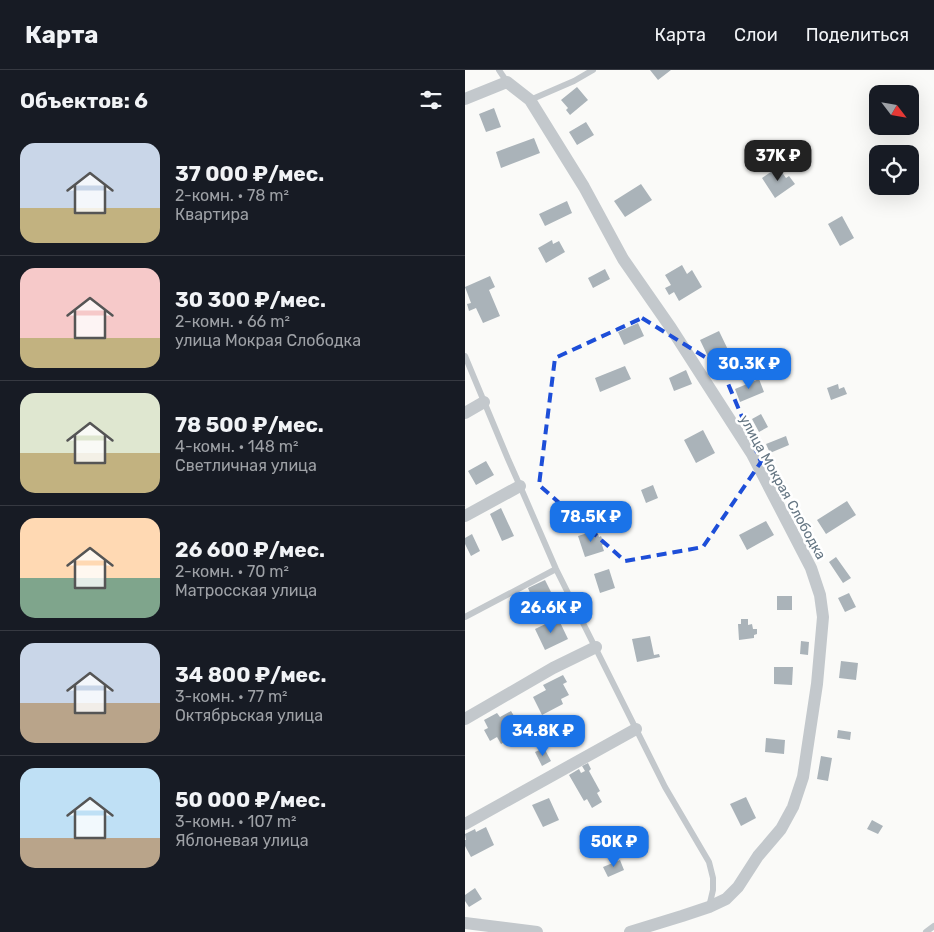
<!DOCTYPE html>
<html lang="ru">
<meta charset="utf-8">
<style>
:root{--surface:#171b24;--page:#20242c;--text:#f1f3f6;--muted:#9ea1a6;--line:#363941;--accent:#1a73e8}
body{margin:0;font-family:Rubik,sans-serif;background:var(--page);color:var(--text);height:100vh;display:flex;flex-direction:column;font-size:19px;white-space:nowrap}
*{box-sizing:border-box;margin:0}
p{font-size:16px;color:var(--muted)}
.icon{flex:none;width:28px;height:28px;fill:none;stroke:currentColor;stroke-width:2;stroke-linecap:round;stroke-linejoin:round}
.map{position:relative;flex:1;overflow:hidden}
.drawer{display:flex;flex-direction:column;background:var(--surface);width:465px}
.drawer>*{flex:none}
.needle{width:32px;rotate:121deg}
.tools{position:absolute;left:404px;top:15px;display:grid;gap:10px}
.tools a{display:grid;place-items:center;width:50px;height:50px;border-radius:10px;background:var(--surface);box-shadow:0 5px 20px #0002;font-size:25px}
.price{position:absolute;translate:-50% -42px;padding:0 11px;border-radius:10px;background:var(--accent);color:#fff;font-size:16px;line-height:32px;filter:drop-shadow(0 1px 2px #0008)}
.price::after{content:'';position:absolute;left:50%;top:30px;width:15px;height:11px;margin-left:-8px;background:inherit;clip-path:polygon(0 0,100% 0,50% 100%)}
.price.selected{background:#222;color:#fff}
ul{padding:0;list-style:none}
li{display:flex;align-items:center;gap:15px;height:125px;padding:0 20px}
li+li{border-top:1px solid var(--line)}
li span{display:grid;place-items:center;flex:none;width:140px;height:100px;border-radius:15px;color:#555}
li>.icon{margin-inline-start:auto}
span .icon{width:60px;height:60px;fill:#fffc;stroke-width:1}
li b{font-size:21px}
h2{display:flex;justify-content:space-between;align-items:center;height:60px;padding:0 20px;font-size:21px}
header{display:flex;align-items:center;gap:30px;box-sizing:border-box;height:70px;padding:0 25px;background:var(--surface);border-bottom:1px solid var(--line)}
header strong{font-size:24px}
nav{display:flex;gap:28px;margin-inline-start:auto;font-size:18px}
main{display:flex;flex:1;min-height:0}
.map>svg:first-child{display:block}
</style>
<header>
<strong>Карта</strong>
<nav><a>Карта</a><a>Слои</a><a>Поделиться</a></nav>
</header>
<main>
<section class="drawer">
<h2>Объектов: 6<svg class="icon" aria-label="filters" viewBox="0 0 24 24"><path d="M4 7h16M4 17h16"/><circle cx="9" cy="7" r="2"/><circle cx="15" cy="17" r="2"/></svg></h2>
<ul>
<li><span style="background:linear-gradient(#c9d6e8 65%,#c2b280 0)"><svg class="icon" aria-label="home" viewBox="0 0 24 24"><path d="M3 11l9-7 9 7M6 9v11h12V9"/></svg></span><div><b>37 000 ₽/мес.</b><p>2-комн. · 78 m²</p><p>Квартира</p></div></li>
<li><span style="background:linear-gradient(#f6c9c9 70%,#c2b280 0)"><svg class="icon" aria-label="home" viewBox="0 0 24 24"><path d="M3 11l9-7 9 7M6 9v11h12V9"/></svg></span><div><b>30 300 ₽/мес.</b><p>2-комн. · 66 m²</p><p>улица Мокрая Слободка</p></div></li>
<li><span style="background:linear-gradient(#dfe7d0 60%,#c2b280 0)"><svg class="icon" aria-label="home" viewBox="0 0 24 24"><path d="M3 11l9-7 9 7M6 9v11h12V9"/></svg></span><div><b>78 500 ₽/мес.</b><p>4-комн. · 148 m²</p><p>Светличная улица</p></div></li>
<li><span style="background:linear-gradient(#ffd9b3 60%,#7fa58c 0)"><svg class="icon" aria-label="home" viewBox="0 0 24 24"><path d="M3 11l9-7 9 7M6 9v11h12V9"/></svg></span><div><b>26 600 ₽/мес.</b><p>2-комн. · 70 m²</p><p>Матросская улица</p></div></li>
<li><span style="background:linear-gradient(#c9d6e8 60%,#b9a48a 0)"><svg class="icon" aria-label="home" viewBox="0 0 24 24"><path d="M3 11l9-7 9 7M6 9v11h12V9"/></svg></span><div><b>34 800 ₽/мес.</b><p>3-комн. · 77 m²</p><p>Октябрьская улица</p></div></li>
<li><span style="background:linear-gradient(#bfe0f5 70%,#b9a48a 0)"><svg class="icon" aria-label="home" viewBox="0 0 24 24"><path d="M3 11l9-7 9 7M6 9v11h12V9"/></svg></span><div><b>50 000 ₽/мес.</b><p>3-комн. · 107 m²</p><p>Яблоневая улица</p></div></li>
</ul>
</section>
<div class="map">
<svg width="469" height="862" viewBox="0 0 469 862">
<rect width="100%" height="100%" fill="#fafaf8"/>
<!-- building -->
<path fill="#aab3b9" d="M185 0H206L193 10Z
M112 17 123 30 105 45 101 40 103 38 96 30Z
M29 38 36 57 21 62 14 44Z
M121 52 129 65 112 75 104 62Z
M69 68 75 83 36 98 31 82Z
M313 97 321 108 324 106 330 114 310 128 297 108Z
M176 114 187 130 160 147 149 131Z
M102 131 107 143 80 156 74 144Z
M377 146 389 168 375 176 363 154Z
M87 170 88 174 94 171 100 182 81 193 73 178Z
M217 195 222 204 227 200 237 217 214 231 209 222 204 225 200 218 206 215 200 205Z
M140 199 145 209 128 218 123 208Z
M25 206 30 217 24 220 35 246 18 253 11 238 4 241 2 234 6 233 0 217Z
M173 253 179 266 159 275 153 262Z
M254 261 266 286 247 295 235 270Z
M160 296 166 309 135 322 130 308Z
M221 300 227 314 209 321 204 308Z
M294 309 299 322 275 332 270 319Z
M373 314 374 319 379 317 382 324 366 330 362 318Z
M296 344 303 357 294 362 287 349Z
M238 360 250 383 231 393 219 370Z
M321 366 324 375 305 383 301 374Z
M21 391 29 405 11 415 3 401Z
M188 415 193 428 181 433 176 420Z
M382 431 391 445 361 464 352 450Z
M36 438 49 466 37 471 25 444Z
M301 451 309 465 282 480 274 465Z
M132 460 134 467 136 466 139 474 137 475 139 481 120 487 113 466Z
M7 464 15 481 6 486 0 474V468Z
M371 487 386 508 378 513 364 492Z
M144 499 150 518 135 523 129 504Z
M80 510 88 526 75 532 73 528 68 530 63 518Z
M384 523 391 537 380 542 373 528Z
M312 526H327V540H312Z
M93 548 103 569 80 580 70 559Z
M276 549H283V555L287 554 288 559H292V564L289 565V568L274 570 273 554H276Z
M185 566 189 585 194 584 195 587 172 592 167 569Z
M336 571 344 572 343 585 335 584Z
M376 591 393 593 391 610 374 608Z
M309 597H328L327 615 309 614Z
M98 605 102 612 98 614 104 625 96 629 98 634 77 645 68 627 81 620 78 615Z
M46 641 58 661 36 674 32 667 25 671 19 660 23 658 19 650 32 643 35 647Z
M373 660 386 662 385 670 372 668Z
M301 668 320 670 319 684 300 682Z
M79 678 86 691 77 696 70 682Z
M356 686 367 688 363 711 352 709Z
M123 693 126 699 124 701 135 721 132 723 137 732 127 738 122 729 119 731 104 705 114 699 116 703 120 701 117 696Z
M281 727 291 748 276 756 265 734Z
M84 728 94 750 78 757 67 735Z
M407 750 418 756 413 764 402 759Z
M21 757 29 775 6 787 0 776V770H1L0 764 10 759 11 762Z
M155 790 159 800 143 807 138 797Z
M10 818 17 829 4 837 0 831V825Z"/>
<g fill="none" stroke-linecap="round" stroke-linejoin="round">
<!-- lane -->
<path stroke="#c3c8cc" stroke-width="6" d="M34 0 42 12
M65 30 109 11 128 0
M0 286 43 389 55 416 91 499 200 717 244 792 248 808V820L244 837
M0 547 91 499
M461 862 469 856"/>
<!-- street -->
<path stroke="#c3c8cc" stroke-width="12" d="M0 29 42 12 65 30 119 117 158 189 206 258 287 384 346 498 355 525 358 547 352 614 338 707 328 737 316 759 293 786 273 817 261 829 244 837 217 846 165 862
M0 343 19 332
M0 446 55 416
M0 649 88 598 131 577
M0 754 171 659
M0 853 72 862"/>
</g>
<!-- marked area -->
<path fill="none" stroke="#1d4ed8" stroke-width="4" stroke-dasharray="10 6" stroke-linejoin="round" d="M177 248 256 297 296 392 238 477 160 491 74 415 90 288Z"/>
<g text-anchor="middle" stroke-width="5" stroke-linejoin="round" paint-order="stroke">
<!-- street labels -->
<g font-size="14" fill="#657683" stroke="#fff">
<text transform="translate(318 417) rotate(61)" y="5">улица Мокрая Слободка</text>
</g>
</g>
</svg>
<div class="tools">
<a><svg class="needle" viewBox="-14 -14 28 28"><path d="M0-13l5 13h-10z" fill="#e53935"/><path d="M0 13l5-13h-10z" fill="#9ea1a6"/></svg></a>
<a><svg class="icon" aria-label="locate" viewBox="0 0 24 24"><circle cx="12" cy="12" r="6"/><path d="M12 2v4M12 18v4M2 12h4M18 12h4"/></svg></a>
</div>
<b class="price selected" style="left:313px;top:112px">37K ₽</b>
<b class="price" style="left:284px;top:320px">30.3K ₽</b>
<b class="price" style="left:126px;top:473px">78.5K ₽</b>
<b class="price" style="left:86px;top:564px">26.6K ₽</b>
<b class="price" style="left:78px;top:687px">34.8K ₽</b>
<b class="price" style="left:149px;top:798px">50K ₽</b>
</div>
</main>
